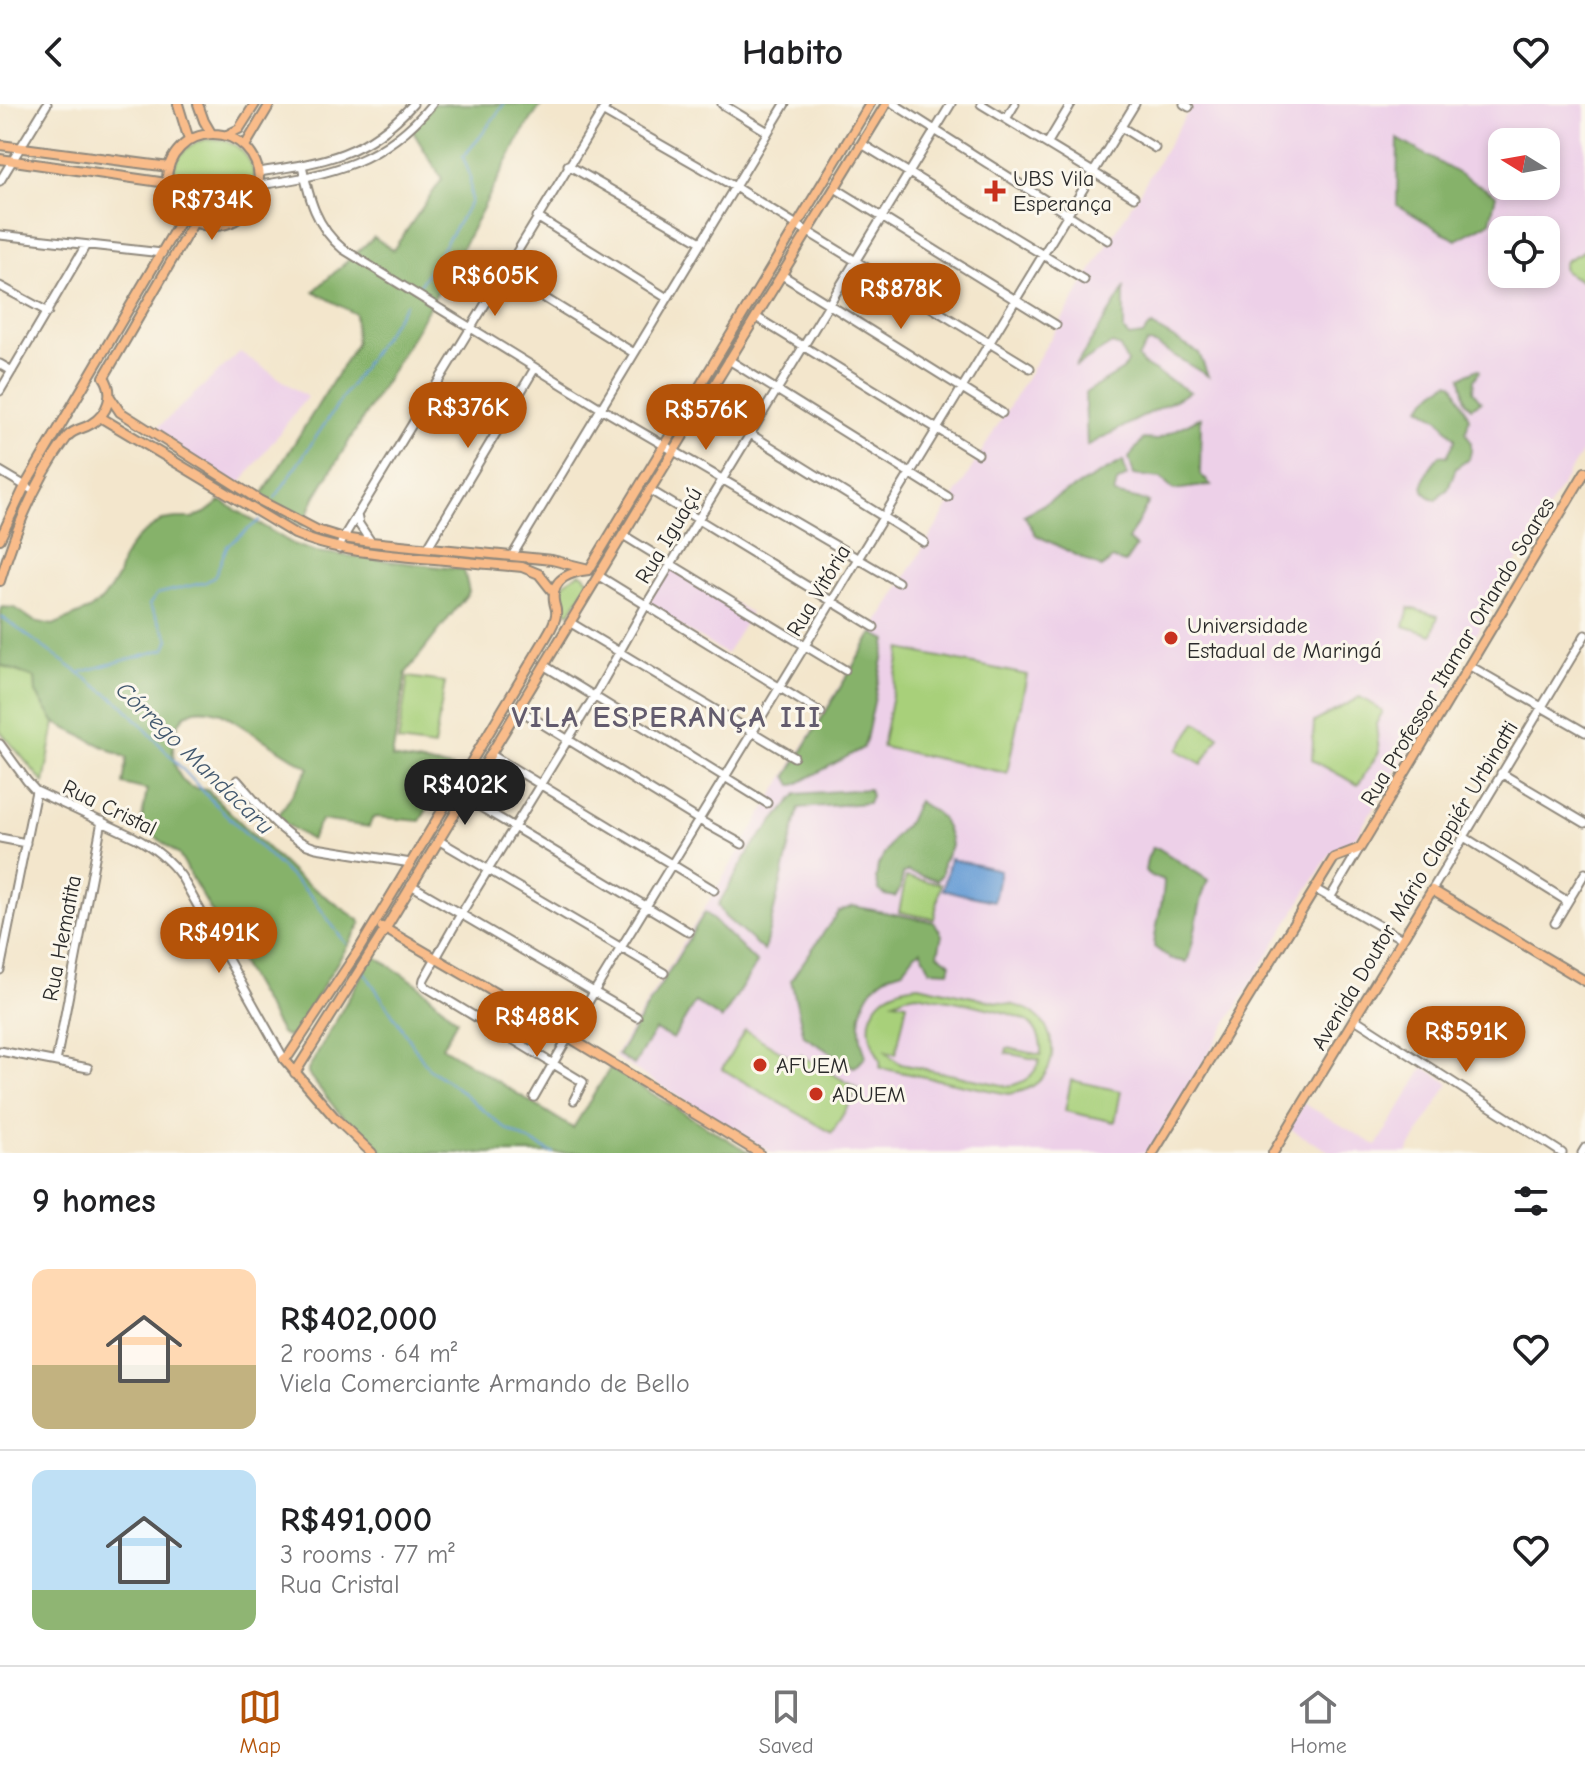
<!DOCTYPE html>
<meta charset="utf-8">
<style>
:root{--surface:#fff;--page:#f6f6f6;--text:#202124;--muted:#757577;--line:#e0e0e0;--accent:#b45309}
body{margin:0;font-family:"Comic Neue",sans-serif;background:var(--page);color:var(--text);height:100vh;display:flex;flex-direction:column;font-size:30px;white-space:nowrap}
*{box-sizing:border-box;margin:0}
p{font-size:26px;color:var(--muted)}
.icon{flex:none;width:44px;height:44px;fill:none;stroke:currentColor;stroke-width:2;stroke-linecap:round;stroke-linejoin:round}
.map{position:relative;height:1049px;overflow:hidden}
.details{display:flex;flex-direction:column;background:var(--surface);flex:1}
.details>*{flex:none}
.needle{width:52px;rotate:281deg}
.controls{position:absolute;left:1488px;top:24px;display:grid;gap:16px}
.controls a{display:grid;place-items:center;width:72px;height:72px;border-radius:16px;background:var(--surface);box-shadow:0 4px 12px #0003;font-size:40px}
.price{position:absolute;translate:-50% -68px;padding:0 18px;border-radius:28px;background:var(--accent);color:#fff;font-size:26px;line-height:52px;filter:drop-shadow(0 2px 4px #0008)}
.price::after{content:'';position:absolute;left:50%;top:48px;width:24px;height:18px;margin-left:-12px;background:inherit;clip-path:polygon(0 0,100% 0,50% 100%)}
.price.active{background:#222;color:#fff}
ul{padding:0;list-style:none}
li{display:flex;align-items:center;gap:24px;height:200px;padding:0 32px}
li+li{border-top:2px solid var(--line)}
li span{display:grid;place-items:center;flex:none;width:224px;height:160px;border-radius:16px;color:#555}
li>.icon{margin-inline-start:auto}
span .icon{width:96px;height:96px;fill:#fffc;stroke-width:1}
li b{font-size:34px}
h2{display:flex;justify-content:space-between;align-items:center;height:96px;padding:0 32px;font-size:34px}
header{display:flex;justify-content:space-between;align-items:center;height:104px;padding:0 32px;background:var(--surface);font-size:36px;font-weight:700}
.dock{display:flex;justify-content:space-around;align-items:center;height:112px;border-top:2px solid var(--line);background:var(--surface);font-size:22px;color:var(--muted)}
.dock a{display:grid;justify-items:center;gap:4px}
.dock .active{color:var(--accent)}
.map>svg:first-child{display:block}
</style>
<header><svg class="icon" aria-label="back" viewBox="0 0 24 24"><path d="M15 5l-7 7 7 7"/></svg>Habito<svg class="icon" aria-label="heart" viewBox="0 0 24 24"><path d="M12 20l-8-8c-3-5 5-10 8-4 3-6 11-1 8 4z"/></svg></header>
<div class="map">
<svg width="1585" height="1049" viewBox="0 0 1585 1049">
<rect width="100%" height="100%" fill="#fbf7ec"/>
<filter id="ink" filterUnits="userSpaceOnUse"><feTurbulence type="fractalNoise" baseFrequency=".0125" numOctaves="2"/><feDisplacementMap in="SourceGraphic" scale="16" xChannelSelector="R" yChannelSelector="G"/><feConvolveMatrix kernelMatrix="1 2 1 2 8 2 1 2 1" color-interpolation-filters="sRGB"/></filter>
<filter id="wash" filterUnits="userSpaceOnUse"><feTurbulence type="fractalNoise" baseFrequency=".006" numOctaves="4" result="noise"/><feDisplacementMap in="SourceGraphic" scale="32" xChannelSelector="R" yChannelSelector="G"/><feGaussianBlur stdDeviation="1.8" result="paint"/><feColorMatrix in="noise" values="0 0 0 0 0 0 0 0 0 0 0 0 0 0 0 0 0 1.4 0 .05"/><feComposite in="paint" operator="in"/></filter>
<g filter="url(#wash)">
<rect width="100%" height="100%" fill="#f3e6cc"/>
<!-- built -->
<path fill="#edd0e8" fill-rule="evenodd" d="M1193 0H1585V342L1532 431 1461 557 1356 733 1330 749 1148 1049H772L614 953ZM1502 38H1546V82H1502ZM1502 126H1546V170H1502Z
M240 248 307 293 238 383 152 329Z
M671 460 751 509 726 550 646 501Z
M1424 963 1449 979 1407 1049H1332L1288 1024 1303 999 1377 1042Z"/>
<!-- green -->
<path fill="#a8d07a" stroke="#6a7e52" stroke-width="2" fill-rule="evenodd" d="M172 76a41 41 0 1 1 82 0a41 41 0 1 1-82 0Z
M1585 146V179L1565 168 1563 163 1565 157Z
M580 469 584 471 589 477 570 509C545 493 562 479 580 469Z
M1409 504 1438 512 1432 531 1404 522Z
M901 545 1027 571 1007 669 882 643Z
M0 561 36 574V589L55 619 44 679 0 627Z
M408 573 445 578 434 643 398 638Z
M1360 593 1383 607 1376 620 1379 648 1358 681 1312 656 1314 618Z
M1196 618 1219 632 1202 660 1178 646Z
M906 773 941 780 934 815 899 808Z
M919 881C944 887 968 892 992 897 1006 900 1022 901 1033 909 1051 922 1057 946 1048 965 1040 981 1025 988 1008 990L880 964C882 955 876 950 873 941 860 905 886 883 919 881ZM917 890C939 895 1013 906 1028 918 1038 926 1042 938 1041 951L1007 944 1006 949 1040 956C1035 971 1023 980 1007 982L901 960 891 953 886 947 896 950 907 899 894 897 906 892Z
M745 926 797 957 801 951 858 985 832 1029 722 965Z
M1071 976 1121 987 1115 1018 1065 1007Z"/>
<!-- forest -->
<path fill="#86b26a" stroke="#586e4a" stroke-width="2" d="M433 0H542L522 29 461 146 407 242 315 393 303 422 259 396 356 240 355 210 314 187 374 133 393 146 442 75 412 26Z
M1398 35 1496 91 1490 118 1456 136 1397 101Z
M1124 185V227L1129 233 1143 231 1147 225 1152 222 1199 249 1208 272 1155 240 1147 239 1138 254 1143 260 1190 288 1087 342 1085 289 1123 266 1127 258 1120 243 1112 240 1075 263Z
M1478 265 1480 267 1474 276 1473 287 1481 298 1471 303 1466 298 1461 273Z
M1449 278 1454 280 1469 314 1466 329 1471 338V347L1469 355 1456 364 1448 385 1440 391 1437 396C1411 389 1428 364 1440 351L1447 352 1455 337V334L1439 315 1420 303 1435 287Z
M1201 313 1200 370 1211 381 1174 386 1161 374 1134 371 1129 354 1143 335 1156 336Z
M1123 357 1127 372 1117 378 1114 390 1149 398 1128 436 1136 443 1125 459 1112 455 1102 464 1036 431 1024 411Z
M221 397 295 441 317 448 464 466 469 488 406 569 392 654 452 664 420 717 376 713 372 715 369 723 321 716 311 736 277 714 309 664 221 609C211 606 199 603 190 608 167 620 168 668 189 682 194 685 201 685 207 686L296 772 359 816 361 820 294 929C289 934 286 933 281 929L179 751 156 733 140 725 147 686 123 680 127 654 55 619 36 589 35 574 0 561 1 503 15 504 34 517 53 521 89 506 102 496 111 484 118 472 122 457 129 444 137 434 162 416 176 414H192L205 409Z
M873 529 887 536 866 636 863 644 795 681H792L787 672Z
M869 685 871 692 868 699 799 704 764 847 725 813 718 801 752 743 797 690Z
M918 697 935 708 942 714 950 734 951 742 943 758 942 770 937 776C926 772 916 772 907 767L903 770 900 785 895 793 885 791 879 786 876 775 878 761 894 733 908 718Z
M1152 744H1158L1208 776C1196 803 1197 831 1187 858L1171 855 1154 843C1155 820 1164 799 1164 776L1152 772 1145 767 1147 755Z
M853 802 934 818 942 831 938 850 951 859 949 867 930 866 921 846 915 850 903 866C863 875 852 917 866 952L859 960 854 963 804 932 791 876 838 808Z
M705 808 757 859 722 915 695 898 673 935 655 926 634 961 618 951Z
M373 851 416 879 457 916 442 943 573 1024 610 964 750 1049H383L339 1009 308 970V966Z"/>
<!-- water -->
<path fill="#689dd5" stroke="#4a6480" stroke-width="2" d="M950 755 1000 766 994 797 943 786Z"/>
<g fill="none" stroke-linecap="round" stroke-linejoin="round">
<!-- stream -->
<path stroke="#689dd5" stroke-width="2" d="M419 182 471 98 470 71 463 53 480 33 504 0
M275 394 406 199
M2 513 124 602 214 699 312 793 346 840
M81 568 165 545 169 535 149 501 157 490 206 478 215 472 227 442 260 416
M363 866 429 965 457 984 506 1025 553 1049"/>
</g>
</g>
<g filter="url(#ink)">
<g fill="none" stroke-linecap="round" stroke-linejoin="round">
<!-- minor casing -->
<g stroke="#8f887c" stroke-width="11">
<path id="minor" d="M722 0 768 28
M894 0 1108 136
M981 0 1134 93
M1184 0 1189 3
M602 7 735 83 1030 264
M1006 15 1015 0
M1121 23 1155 44
M862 40 1084 176
M1047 40 1071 0
M302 61C309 94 316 123 343 145L602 305 898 478
M568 61 701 138
M259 68C324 58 366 52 413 0
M0 77 47 0
M260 81C331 70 384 59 432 0
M835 84 1056 221
M537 113 667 194
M0 131 162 149
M504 169 634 249
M782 171 1002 309
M0 182 48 208
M756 213 978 350
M729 256 948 393
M0 260 12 267
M0 287 86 141
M702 300 924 438
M0 367 34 387
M650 386 874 523
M357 411 607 0
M623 431 845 566
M428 443 535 264
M339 445 343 434 357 411 359 420 371 438
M512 452 785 0
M599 472 821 609
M571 519 794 653
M545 562 767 699
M1470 562 1585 628
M518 605 699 716 742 740
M0 640 27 677 36 687 134 733C153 743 168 754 181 772L284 955
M490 650 714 786
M1501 669 1585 719
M237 676C260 702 282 734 316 744L411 759
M464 693 689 828
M1464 733 1567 797
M0 734 26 739
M438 736 664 869
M411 781 637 913
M1315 785 1402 835
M1432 786 1585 531
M1330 794 1359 745
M1555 819 1585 769
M0 866 36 687
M1355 915 1562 1049
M0 947 88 964
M56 958 102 717
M534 993 594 888 1135 0
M574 996 583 978 426 883 423 880 424 875 461 810 594 593 646 501 951 0
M1582 1049 1585 1044"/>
</g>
<!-- major casing -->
<g stroke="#8f887c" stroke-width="12">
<path id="major" d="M178 0 189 36
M198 0 204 17 211 29
M167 76a46 46 0 1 1 92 0a46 46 0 1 1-92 0Z
M227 31 239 25 255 0
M0 41 169 63
M245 42 270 0
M0 55 167 79
M110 293 120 308 259 396 317 426 343 434 371 438 552 456 585 464
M100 313 295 430C332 446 370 449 410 453 448 456 485 460 522 463L539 470 554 489
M0 435 25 382 183 112
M0 477C15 426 36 375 68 332 75 324 82 326 91 320 108 310 115 289 104 273L194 118
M382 823 516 901 759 1049
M295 969 386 824 650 386 886 0
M372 1049 336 1015 284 955 289 951 358 847 545 535C549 528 555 519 556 511 557 505 555 504 554 497 551 474 571 468 589 466L870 0
M1153 1049 1334 754 1360 744 1585 368
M1273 1049 1432 786 1585 877"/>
</g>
<!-- minor -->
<use href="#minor" stroke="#fff" stroke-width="7"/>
<!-- major -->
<use href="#major" stroke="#f9bc8a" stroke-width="8"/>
</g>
</g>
<!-- markers -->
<g fill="#c8321e" stroke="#fbf7ec" stroke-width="3">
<path d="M991 75h8v8h8v8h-8v8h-8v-8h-8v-8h8z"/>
<circle cx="1171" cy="534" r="8"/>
<circle cx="760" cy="961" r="8"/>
<circle cx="816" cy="990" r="8"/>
</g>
<g text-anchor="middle" stroke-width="6" stroke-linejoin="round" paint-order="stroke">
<!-- poi labels -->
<g font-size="22" fill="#2b2b2b" stroke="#fbf7ec" text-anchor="start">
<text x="1013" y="82">UBS Vila<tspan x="1013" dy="25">Esperança</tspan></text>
<text x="1187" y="529">Universidade<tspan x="1187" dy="25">Estadual de Maringá</tspan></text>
<text x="776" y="969">AFUEM</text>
<text x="832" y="998">ADUEM</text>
</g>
<!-- street labels -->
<g font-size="22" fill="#2b2b2b" stroke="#fbf7ec">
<text transform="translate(668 431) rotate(-59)" y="8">Rua Iguaçú</text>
<text transform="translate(818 486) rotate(-59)" y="8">Rua Vitória</text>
<text transform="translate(1457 547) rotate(-59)" y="8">Rua Professor Itamar Orlando Soares</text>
<text transform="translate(110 703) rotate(26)" y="8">Rua Cristal</text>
<text transform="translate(1414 781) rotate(-59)" y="8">Avenida Doutor Mário Clappiér Urbinatti</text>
<text transform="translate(61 834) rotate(-79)" y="8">Rua Hematita</text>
</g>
<!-- water labels -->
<g font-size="24" font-style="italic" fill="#43596f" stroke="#fbf7ec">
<text transform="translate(195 654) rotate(44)" y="8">Córrego Mandacaru</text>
</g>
<!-- district labels -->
<g font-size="30" font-weight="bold" letter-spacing="2" fill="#635c6e" stroke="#fbf7ec">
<text x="667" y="623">VILA ESPERANÇA III</text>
</g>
</g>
</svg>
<div class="controls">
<a><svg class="needle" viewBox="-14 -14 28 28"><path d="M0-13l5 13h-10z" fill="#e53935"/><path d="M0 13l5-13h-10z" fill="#757577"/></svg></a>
<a><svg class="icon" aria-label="locate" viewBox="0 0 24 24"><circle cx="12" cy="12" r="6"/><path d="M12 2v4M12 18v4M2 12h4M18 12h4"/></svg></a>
</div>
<b class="price" style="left:212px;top:138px">R$734K</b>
<b class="price" style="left:495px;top:214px">R$605K</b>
<b class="price" style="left:901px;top:227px">R$878K</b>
<b class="price" style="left:468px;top:346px">R$376K</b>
<b class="price" style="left:706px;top:348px">R$576K</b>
<b class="price active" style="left:465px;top:723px">R$402K</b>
<b class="price" style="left:219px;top:871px">R$491K</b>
<b class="price" style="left:537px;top:955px">R$488K</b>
<b class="price" style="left:1466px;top:970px">R$591K</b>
</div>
<section class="details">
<h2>9 homes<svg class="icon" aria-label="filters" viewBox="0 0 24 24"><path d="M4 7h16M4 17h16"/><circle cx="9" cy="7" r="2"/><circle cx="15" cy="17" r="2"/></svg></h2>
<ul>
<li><span style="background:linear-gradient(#ffd9b3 60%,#c2b280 0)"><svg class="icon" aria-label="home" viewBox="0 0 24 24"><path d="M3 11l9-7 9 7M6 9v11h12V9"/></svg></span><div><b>R$402,000</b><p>2 rooms · 64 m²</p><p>Viela Comerciante Armando de Bello</p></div><svg class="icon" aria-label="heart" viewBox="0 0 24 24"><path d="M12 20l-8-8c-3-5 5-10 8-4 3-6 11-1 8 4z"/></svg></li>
<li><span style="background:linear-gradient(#bfe0f5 75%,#8fb573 0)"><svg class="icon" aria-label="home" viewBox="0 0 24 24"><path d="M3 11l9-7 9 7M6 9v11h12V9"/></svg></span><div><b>R$491,000</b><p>3 rooms · 77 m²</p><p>Rua Cristal</p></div><svg class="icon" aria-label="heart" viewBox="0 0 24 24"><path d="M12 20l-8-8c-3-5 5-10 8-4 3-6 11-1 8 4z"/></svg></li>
</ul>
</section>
<nav class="dock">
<a class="active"><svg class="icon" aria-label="map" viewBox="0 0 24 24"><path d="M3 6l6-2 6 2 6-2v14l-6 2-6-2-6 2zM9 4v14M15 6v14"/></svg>Map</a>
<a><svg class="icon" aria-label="saved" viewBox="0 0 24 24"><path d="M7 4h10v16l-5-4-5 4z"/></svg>Saved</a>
<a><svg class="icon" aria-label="home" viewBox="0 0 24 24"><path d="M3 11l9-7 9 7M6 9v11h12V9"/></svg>Home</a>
</nav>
